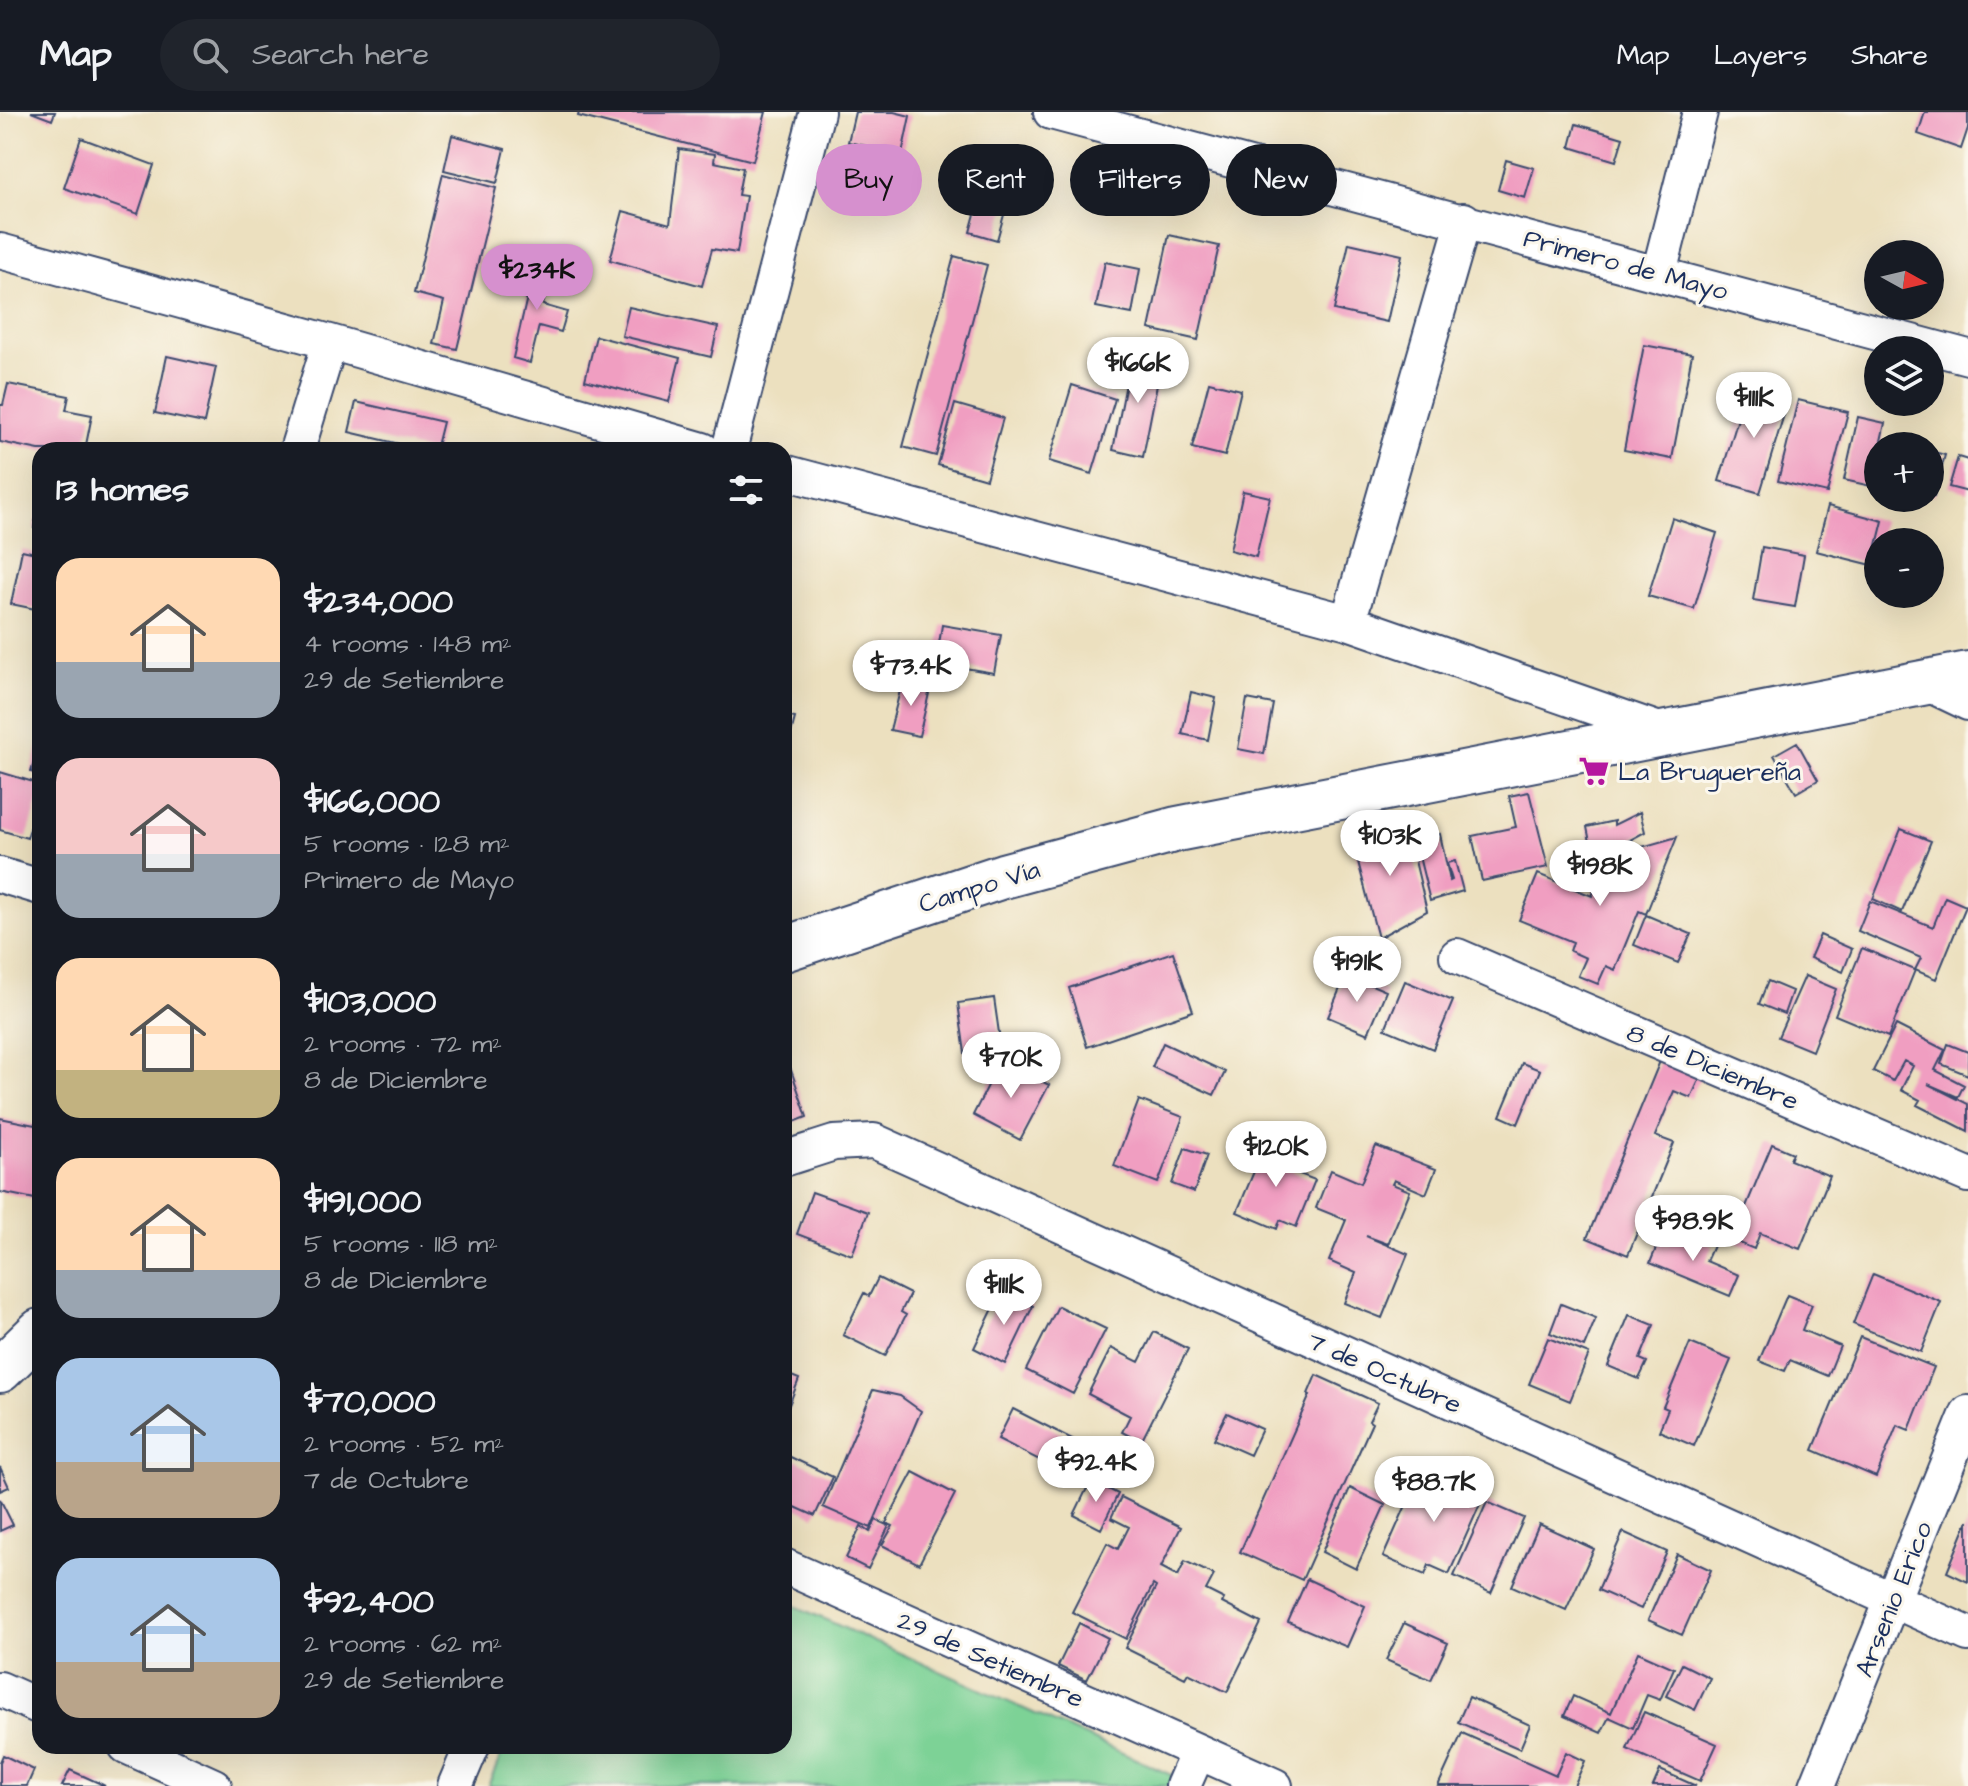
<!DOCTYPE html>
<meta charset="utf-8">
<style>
:root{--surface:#171b24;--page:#20242c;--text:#f1f3f6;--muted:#9ea1a6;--line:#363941;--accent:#d690ce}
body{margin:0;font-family:"Architects Daughter",sans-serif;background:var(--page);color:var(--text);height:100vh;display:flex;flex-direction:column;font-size:30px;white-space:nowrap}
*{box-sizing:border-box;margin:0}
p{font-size:26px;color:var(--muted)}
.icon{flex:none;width:44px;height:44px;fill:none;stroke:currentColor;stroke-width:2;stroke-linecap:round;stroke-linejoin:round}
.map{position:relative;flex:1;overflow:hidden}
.drawer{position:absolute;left:32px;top:330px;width:760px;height:1312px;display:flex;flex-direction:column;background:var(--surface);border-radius:24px;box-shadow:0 8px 32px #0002}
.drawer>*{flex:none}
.guide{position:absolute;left:816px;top:32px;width:760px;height:72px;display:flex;gap:16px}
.needle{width:52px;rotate:98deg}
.tools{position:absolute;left:1864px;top:128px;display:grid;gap:16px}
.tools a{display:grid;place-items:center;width:80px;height:80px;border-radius:50%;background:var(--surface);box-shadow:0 8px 32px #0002;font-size:40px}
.price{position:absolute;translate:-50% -68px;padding:0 18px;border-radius:28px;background:#fff;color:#222;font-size:26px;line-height:52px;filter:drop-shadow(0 2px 4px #0008)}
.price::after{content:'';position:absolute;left:50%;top:48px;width:24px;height:18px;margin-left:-12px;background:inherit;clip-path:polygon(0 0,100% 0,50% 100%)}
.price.selected{background:var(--accent);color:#111}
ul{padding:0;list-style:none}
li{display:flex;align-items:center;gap:24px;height:200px;padding:0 24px}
li span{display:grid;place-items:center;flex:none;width:224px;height:160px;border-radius:24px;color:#555}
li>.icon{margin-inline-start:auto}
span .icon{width:96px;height:96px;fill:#fffc;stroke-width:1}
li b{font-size:34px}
h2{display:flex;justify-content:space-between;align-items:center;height:96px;padding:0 24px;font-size:34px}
.chip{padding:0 28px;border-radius:36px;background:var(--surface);box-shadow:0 8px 32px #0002;font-size:28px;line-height:72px}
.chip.selected{background:var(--accent);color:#111}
header{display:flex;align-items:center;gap:48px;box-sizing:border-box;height:112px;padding:0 40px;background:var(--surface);border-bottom:2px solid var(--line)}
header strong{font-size:38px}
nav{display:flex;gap:44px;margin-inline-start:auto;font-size:28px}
.search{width:560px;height:72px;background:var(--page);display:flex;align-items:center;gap:20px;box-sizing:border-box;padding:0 28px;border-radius:44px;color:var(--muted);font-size:30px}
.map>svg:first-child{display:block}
</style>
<header>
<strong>Map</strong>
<div class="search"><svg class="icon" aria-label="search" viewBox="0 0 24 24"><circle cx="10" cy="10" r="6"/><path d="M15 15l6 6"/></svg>Search here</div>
<nav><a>Map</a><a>Layers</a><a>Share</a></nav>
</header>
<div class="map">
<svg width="1968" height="1674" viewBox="0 0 1968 1674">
<rect width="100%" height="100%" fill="#fbf7ec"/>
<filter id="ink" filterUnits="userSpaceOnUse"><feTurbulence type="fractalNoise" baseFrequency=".0125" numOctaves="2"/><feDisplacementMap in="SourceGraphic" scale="16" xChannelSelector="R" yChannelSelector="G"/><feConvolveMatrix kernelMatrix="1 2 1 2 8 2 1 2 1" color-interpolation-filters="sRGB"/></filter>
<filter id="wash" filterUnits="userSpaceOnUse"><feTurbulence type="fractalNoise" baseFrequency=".006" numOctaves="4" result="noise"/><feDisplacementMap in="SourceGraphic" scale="32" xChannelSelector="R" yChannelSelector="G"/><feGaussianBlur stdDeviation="1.8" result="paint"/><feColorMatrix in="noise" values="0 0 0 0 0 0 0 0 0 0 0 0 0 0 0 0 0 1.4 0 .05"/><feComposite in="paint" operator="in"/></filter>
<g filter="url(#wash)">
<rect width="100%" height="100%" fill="#ece0bf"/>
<!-- green -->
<path fill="#7dd296" stroke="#4c807a" stroke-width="2" d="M784 1489 1178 1666 1174 1674H488L505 1634H784Z"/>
<g id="blocks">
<!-- building -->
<path fill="#f09ec1" d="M31 0H55L52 8Z
M579 0H766L753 49 578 4Z
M855 0H894L910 4 902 42 848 30Z
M1925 0H1968V16L1961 37 1918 22Z
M1576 12 1623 26 1616 49 1570 35Z
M452 23 505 37 497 71 444 58Z
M81 26 154 53 138 102 64 76Z
M679 37 715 42 714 50 743 56 738 83 746 84 737 141 712 137 702 174 610 148 623 99 670 112Z
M1506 48 1534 56 1525 86 1498 78Z
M988 55 1015 63 997 128 970 120Z
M443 62 496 76 457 237 434 232 444 189 414 181Z
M1169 123 1219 134 1198 228 1149 217Z
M1349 131 1402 143 1387 210 1334 198Z
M954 144 987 153 936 344 903 335Z
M536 146 553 151 543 193 567 200 561 220 539 214 530 251 513 246Z
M1105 150 1140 157 1132 202 1096 195Z
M629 195 718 215 711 245 622 224Z
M596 224 680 246 669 290 585 268Z
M1644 233 1692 242 1672 347 1624 338Z
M1132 241 1162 247 1143 345 1113 338Z
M167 244 216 255 204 311 155 301Z
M1209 270 1241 278 1225 344 1192 336Z
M8 272 69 284 66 298 92 303 85 338H39L0 330V293H3Z
M1072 273 1115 287 1092 362 1049 349Z
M1748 274 1789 286 1760 381 1719 369Z
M1798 288 1848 300 1827 381 1778 369Z
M356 290 443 310 436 338H425L349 320Z
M955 292 1003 306 986 367 938 353Z
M1858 305 1885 311 1871 374 1844 368Z
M1930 339 1945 343 1934 384 1930 383Z
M1958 345 1968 348V380L1949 375Z
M1243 379 1270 385 1256 445 1230 438Z
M39 393 40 394V417L34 416Z
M1828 394 1883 409 1872 453 1816 439Z
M1672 406 1717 421 1694 497 1648 484Z
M1762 435 1804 443 1795 495 1753 488Z
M22 438 40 442V498L11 492Z
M942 513 1001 523 994 561 936 551Z
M903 567 931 573 919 624 890 618Z
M1191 580 1216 586 1208 628 1182 622Z
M1247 587 1273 592 1264 642 1238 637Z
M784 604 795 606 785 644H784Z
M1797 630 1818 668 1796 681 1774 643Z
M39 633H40V663L31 660Z
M0 660 40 672V685L27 726 0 718Z
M1529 680 1548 755 1482 769 1472 724 1516 715 1509 684Z
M1640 700 1645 720 1619 734 1592 740 1587 715 1614 709V713Z
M1407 715 1427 799 1378 826 1351 723Z
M1901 717 1931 729 1902 800 1873 787Z
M1440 722 1450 769 1452 768 1447 751 1455 749 1463 779 1430 789 1416 732Z
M1677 725 1646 802 1639 799 1615 858 1606 854 1598 872 1578 864 1586 846 1570 839 1573 830 1519 808 1538 762 1592 784 1607 748 1626 756 1635 732 1642 735Z
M1945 785 1966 794 1936 867 1915 858 1921 846 1858 819 1870 789 1933 815Z
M1646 803 1691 822 1678 851 1634 833Z
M1820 823 1852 837 1843 860 1810 846Z
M1862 836 1915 858 1888 925 1835 903Z
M1173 840 1193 899 1087 935 1069 876Z
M1346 862 1386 879 1368 922 1328 905Z
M1805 864 1836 877 1812 939 1778 925Z
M1405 869 1453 889 1433 937 1385 917Z
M1768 869 1792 879 1784 902 1759 892Z
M994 886 1001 935 965 941 958 891Z
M1896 913 1945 938 1935 958 1964 973 1958 985 1928 972 1968 992V1019L1917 993 1920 988 1901 978 1913 954 1904 949 1893 969 1873 959Z
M1163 931 1225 960 1214 983 1152 955Z
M1948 932 1968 940V963L1941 952Z
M1001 948 1049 973 1020 1028 973 1003Z
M1660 949 1700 966 1691 986 1674 979 1655 1024 1674 1031 1628 1143 1587 1126Z
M1522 951 1540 958 1518 1012 1500 1004Z
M790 955 807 1005 784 1014V957Z
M1139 988 1183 1005 1158 1071 1114 1054Z
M0 1006 40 1014V1063L35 1087 0 1080Z
M1268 1026 1291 1035 1284 1056 1315 1068 1296 1115 1280 1108 1277 1117 1237 1100Z
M1772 1032 1793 1041 1790 1048 1830 1064 1800 1137 1760 1121 1754 1137 1732 1128Z
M1376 1034 1436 1057 1426 1082 1394 1068 1392 1072 1410 1079 1388 1132 1366 1124 1408 1142 1382 1206 1344 1191 1356 1161 1329 1149 1346 1108 1316 1096 1331 1058 1361 1071Z
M1185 1036 1207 1043 1194 1080 1172 1072Z
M812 1080 868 1100 852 1143 797 1122Z
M1674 1117 1713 1134 1706 1149 1739 1163 1730 1184 1650 1151 1659 1129 1668 1133Z
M1873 1162 1941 1190 1921 1240 1853 1212Z
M878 1166 910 1182 901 1200 906 1203 885 1244 843 1223 864 1181 869 1184Z
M1002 1178 1033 1194 1005 1252 974 1236Z
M1787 1183 1812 1193 1802 1218 1840 1234 1828 1264 1790 1248 1785 1259 1759 1249Z
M1561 1192 1596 1206 1584 1235 1550 1221Z
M1058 1194 1106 1217 1073 1282 1026 1258Z
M1629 1203 1654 1213 1640 1247 1647 1250 1639 1267 1608 1254Z
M1154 1220 1188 1237 1141 1330 1122 1320 1130 1304 1088 1282 1111 1236 1139 1250Z
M1860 1225 1934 1255 1909 1318 1897 1313 1876 1365 1813 1338Z
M1548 1226 1589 1242 1570 1289 1529 1272Z
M1690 1231 1731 1248 1694 1334 1659 1319 1668 1297 1663 1295Z
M784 1261 799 1267 784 1306Z
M1316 1263 1378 1291 1369 1309 1372 1311 1302 1468 1240 1440 1310 1283 1308 1282Z
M873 1278 900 1284 921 1299 871 1416 823 1395Z
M1013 1297 1084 1333 1069 1363 998 1327Z
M1227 1301 1262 1317 1250 1343 1214 1327Z
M784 1342 833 1365 815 1404 784 1390Z
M0 1355 9 1375 0 1379Z
M1428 1356 1485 1381 1449 1462 1429 1453 1425 1463 1383 1445 1407 1391 1412 1392Z
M913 1360 955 1382 919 1452 882 1433 893 1414 886 1411Z
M1091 1368 1118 1382 1101 1417 1074 1403Z
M1350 1376 1385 1393 1356 1457 1322 1440Z
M1121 1385 1181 1415 1161 1455 1178 1464 1185 1449 1214 1463 1206 1478 1224 1487 1222 1491 1261 1511 1227 1580 1188 1561 1185 1566 1125 1536 1156 1475 1153 1473 1126 1527 1072 1500 1107 1431 1118 1437 1129 1415 1111 1406Z
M0 1387 13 1413 0 1419Z
M1487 1390 1524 1406 1491 1481 1454 1464Z
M876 1408 889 1414 868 1457 846 1446 861 1414 870 1420Z
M1968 1409V1470L1947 1460Z
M1539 1412 1594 1437 1566 1498 1512 1474Z
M1623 1420 1667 1440 1641 1497 1598 1478Z
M1677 1442 1711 1458 1682 1523 1648 1508Z
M1307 1467 1365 1494 1347 1535 1288 1510Z
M1079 1511 1108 1526 1087 1568 1058 1554Z
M1404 1511 1448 1531 1431 1568 1386 1548Z
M1638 1540 1674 1556 1660 1588 1647 1583 1633 1616 1609 1605 1601 1621 1564 1604 1573 1584 1611 1601Z
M1682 1552 1710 1566 1695 1598 1666 1584Z
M1469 1585 1530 1613 1520 1637 1458 1610Z
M1644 1600 1717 1632 1700 1669 1627 1637Z
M1462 1621 1556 1663 1566 1640 1585 1649 1574 1674H1438Z
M3 1643 34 1658 27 1674H0V1650Z
M70 1658 99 1671 105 1674H62Z
M1660 1658 1696 1674H1653Z"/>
</g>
</g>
<g filter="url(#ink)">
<use href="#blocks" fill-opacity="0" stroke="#3a4a6d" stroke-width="2"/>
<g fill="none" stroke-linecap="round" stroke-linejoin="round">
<!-- minor casing -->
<g stroke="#3a4a6d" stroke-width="38">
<path id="minor" d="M1051 0 1968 245
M0 139 330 230 703 338
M1659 161 1700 0
M297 338 330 230
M729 338 817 0
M784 360 1348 510 1665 620
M1348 510 1464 108
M1926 571 1968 591
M0 763 40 775
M1457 844 1968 1063
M784 1047 834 1031 874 1029 1968 1522
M784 1454 1275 1674
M0 1577 40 1595
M126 1634 214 1674
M455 1674 472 1634
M1183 1674 1198 1640
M1817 1674 1968 1301"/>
</g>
<!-- tertiary casing -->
<g stroke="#3a4a6d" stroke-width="48">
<path id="tertiary" d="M784 837 1003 764 1177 717 1968 562
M0 1258 40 1219"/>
</g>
<!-- minor -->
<use href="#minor" stroke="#fff" stroke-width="34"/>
<!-- tertiary -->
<use href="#tertiary" stroke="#fff" stroke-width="44"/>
</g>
</g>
<!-- icons -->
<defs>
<g id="supermarket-bare" transform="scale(2.4)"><path d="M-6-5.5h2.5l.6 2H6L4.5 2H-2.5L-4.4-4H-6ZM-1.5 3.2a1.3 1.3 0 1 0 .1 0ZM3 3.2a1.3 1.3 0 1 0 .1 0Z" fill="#b5179e" stroke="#fbf7ec" stroke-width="2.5" paint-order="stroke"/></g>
</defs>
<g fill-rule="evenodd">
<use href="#supermarket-bare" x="1594" y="659"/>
</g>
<g text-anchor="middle" stroke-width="6" stroke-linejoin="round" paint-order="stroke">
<!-- street labels -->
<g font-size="26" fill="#1b2f5e" stroke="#fbf7ec">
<text transform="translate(1626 152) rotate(15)" y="9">Primero de Mayo</text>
<text transform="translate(979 774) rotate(-17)" y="9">Campo Vía</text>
<text transform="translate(1713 954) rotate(23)" y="9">8 de Diciembre</text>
<text transform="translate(1385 1260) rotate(24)" y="9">7 de Octubre</text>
<text transform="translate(1893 1487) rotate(-68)" y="9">Arsenio Erico</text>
<text transform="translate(991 1547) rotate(24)" y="9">29 de Setiembre</text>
</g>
<!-- poi labels -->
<g font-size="26" fill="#1b2f5e" stroke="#fbf7ec" text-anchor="start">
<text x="1618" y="668">La Bruguereña</text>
</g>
</g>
</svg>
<div class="tools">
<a><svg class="needle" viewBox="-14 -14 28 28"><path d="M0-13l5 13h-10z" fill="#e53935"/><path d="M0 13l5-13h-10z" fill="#9ea1a6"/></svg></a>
<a><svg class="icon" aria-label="layers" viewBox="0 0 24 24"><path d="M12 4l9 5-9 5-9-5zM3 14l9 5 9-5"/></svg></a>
<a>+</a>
<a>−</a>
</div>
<b class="price selected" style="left:537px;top:200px">$234K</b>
<b class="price" style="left:1138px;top:293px">$166K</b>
<b class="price" style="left:1754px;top:328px">$111K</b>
<b class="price" style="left:911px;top:596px">$73.4K</b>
<b class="price" style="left:1390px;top:766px">$103K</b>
<b class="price" style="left:1600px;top:796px">$198K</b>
<b class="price" style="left:1357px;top:892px">$191K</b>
<b class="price" style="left:1011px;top:988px">$70K</b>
<b class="price" style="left:1276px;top:1077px">$120K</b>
<b class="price" style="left:1693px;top:1151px">$98.9K</b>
<b class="price" style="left:1004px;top:1215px">$111K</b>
<b class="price" style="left:1096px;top:1392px">$92.4K</b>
<b class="price" style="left:1434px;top:1412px">$88.7K</b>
<div class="guide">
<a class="chip selected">Buy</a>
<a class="chip">Rent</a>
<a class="chip">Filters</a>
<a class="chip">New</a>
</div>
<section class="drawer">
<h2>13 homes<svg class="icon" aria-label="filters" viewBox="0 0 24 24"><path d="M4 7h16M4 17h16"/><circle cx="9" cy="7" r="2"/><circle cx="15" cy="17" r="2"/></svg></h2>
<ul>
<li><span style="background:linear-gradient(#ffd9b3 65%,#9aa5b1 0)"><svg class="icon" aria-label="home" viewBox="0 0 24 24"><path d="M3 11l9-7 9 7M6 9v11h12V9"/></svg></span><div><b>$234,000</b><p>4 rooms · 148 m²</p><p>29 de Setiembre</p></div></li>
<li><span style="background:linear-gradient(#f6c9c9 60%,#9aa5b1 0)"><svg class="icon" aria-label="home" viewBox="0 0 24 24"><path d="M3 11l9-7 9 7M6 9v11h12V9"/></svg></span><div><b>$166,000</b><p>5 rooms · 128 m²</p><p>Primero de Mayo</p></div></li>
<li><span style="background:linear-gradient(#ffd9b3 70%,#c2b280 0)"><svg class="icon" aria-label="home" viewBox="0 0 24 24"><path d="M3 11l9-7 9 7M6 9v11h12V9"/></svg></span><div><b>$103,000</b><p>2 rooms · 72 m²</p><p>8 de Diciembre</p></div></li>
<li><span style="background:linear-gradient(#ffd9b3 70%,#9aa5b1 0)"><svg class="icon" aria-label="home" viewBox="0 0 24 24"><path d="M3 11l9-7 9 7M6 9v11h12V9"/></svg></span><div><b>$191,000</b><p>5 rooms · 118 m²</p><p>8 de Diciembre</p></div></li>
<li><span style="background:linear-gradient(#a9c7e8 65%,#b9a48a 0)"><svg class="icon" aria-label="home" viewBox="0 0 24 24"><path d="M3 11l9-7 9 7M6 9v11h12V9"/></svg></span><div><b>$70,000</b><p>2 rooms · 52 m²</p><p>7 de Octubre</p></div></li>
<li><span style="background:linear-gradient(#a9c7e8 65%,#b9a48a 0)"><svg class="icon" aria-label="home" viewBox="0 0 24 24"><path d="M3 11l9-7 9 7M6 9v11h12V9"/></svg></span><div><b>$92,400</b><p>2 rooms · 62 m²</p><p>29 de Setiembre</p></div></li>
</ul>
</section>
</div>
